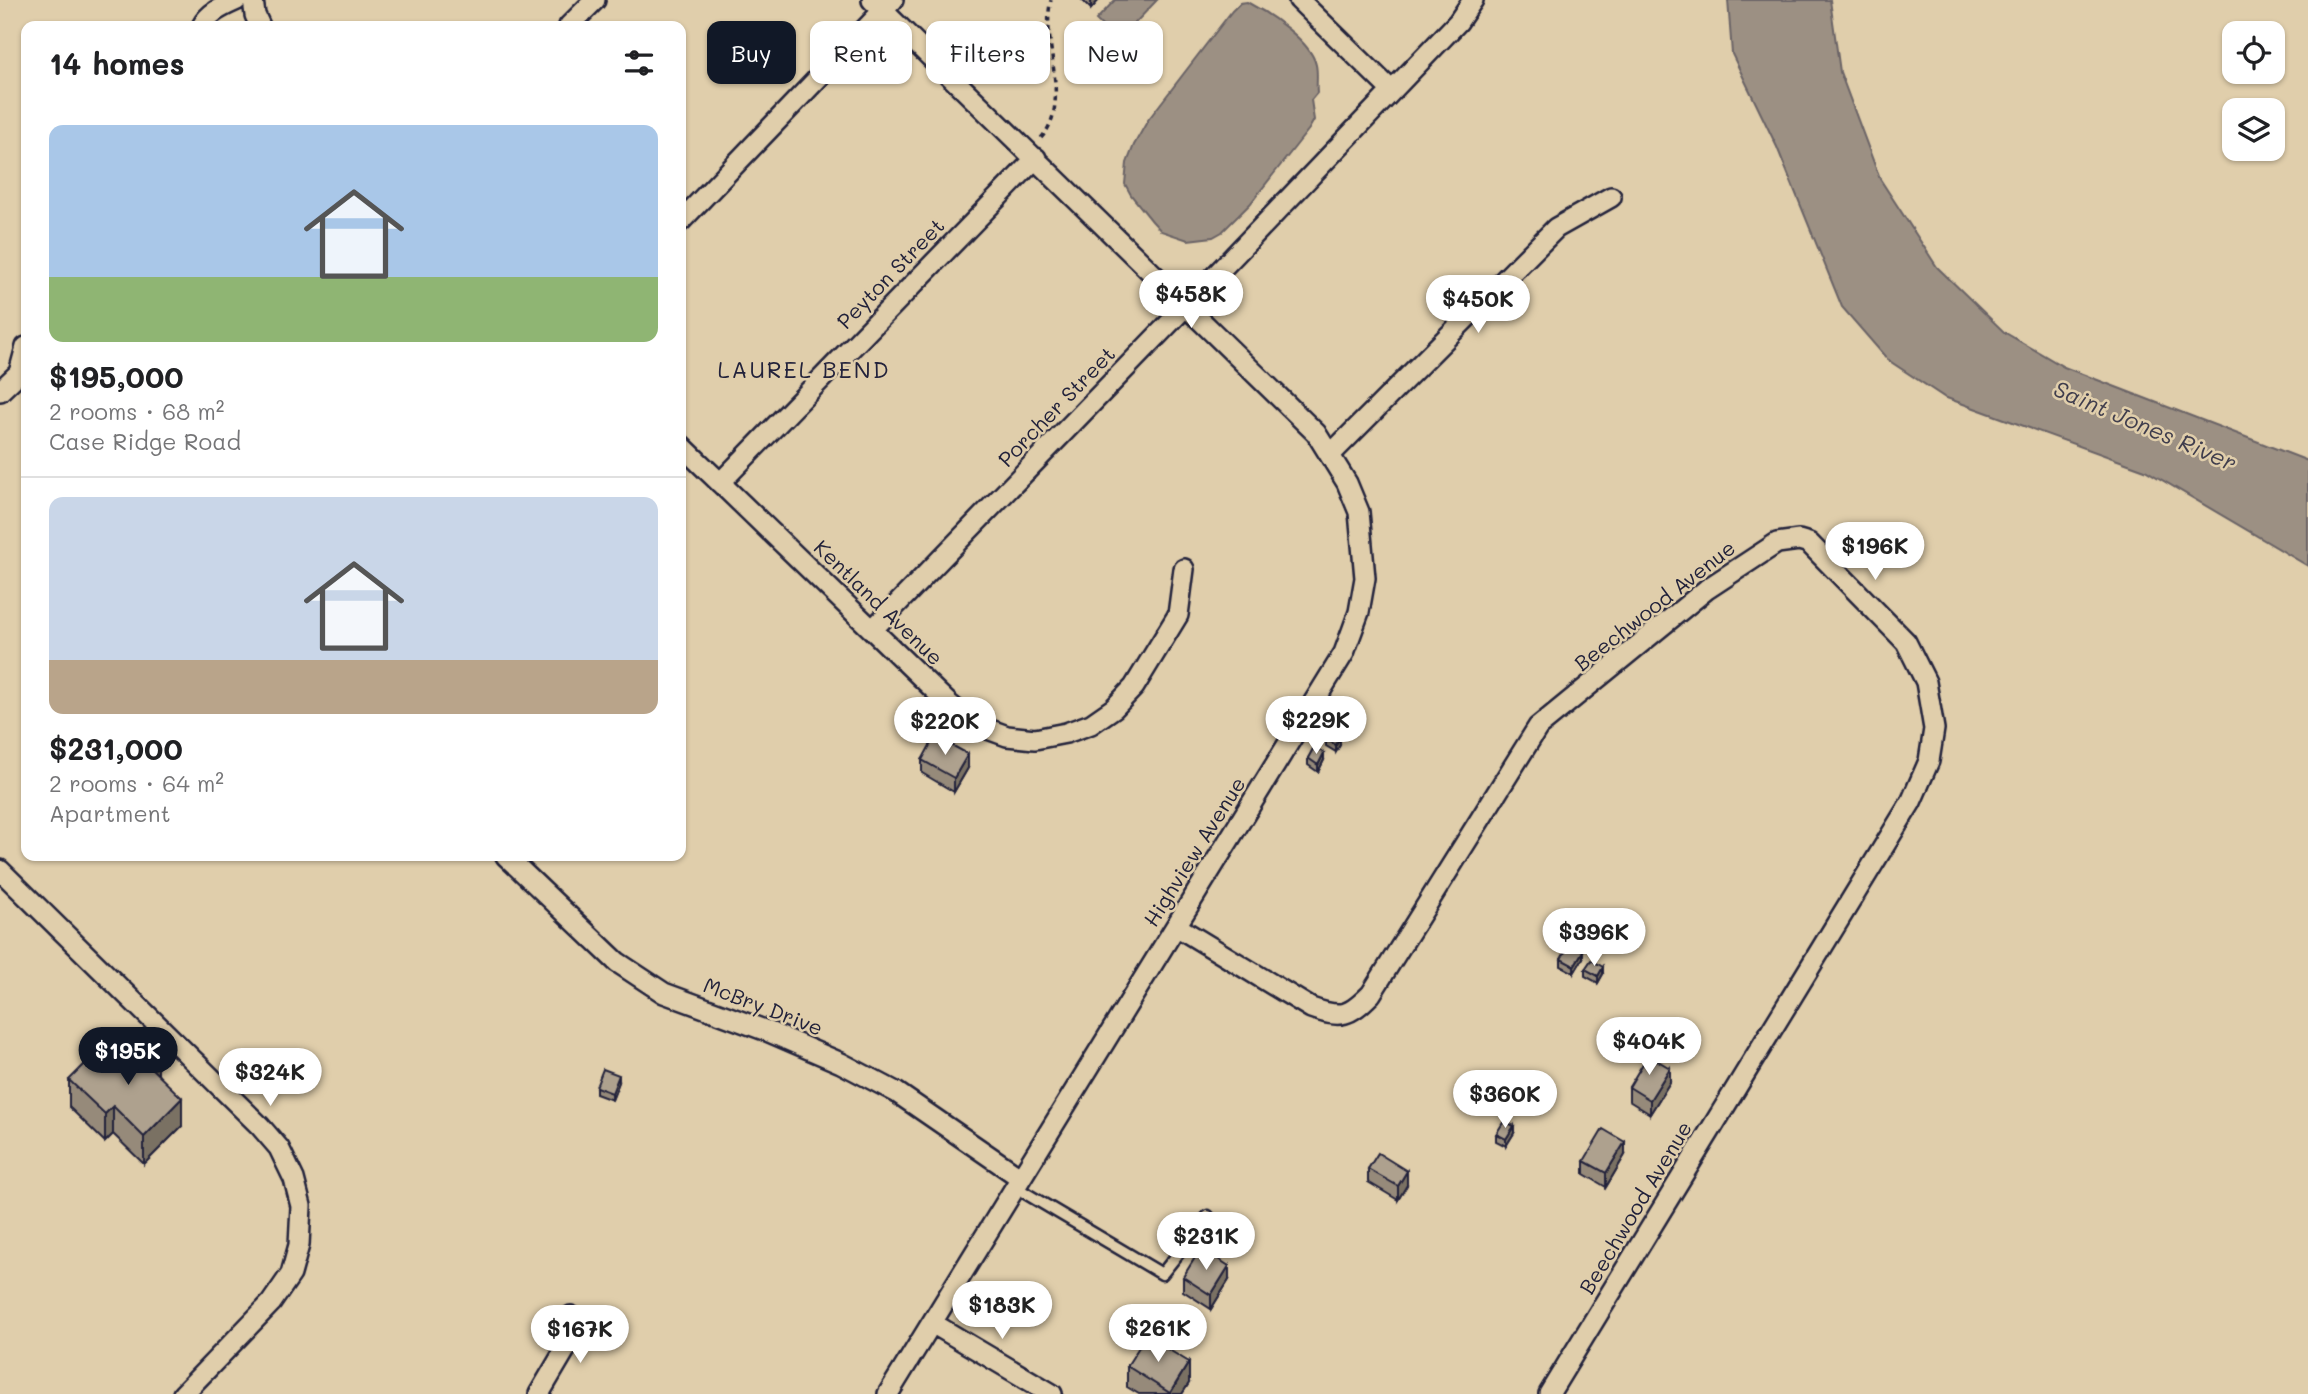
<!DOCTYPE html>
<meta charset="utf-8">
<style>
:root{--surface:#fff;--page:#f6f6f6;--text:#202124;--muted:#757577;--line:#e0e0e0;--accent:#111827}
body{margin:0;font-family:Mali,sans-serif;background:var(--page);color:var(--text);height:100vh;display:flex;flex-direction:column;font-size:26px;white-space:nowrap}
*{box-sizing:border-box;margin:0}
p{font-size:23px;color:var(--muted)}
.icon{flex:none;width:38px;height:38px;fill:none;stroke:currentColor;stroke-width:2;stroke-linecap:round;stroke-linejoin:round}
.map{position:relative;flex:1;overflow:hidden}
.side{position:absolute;left:21px;top:21px;width:665px;height:840px;display:flex;flex-direction:column;background:var(--surface);border-radius:14px;box-shadow:0 2px 5px #0004}
.side>*{flex:none}
.banner{position:absolute;left:707px;top:21px;width:665px;height:63px;display:flex;gap:14px}
.buttons{position:absolute;left:2222px;top:21px;display:grid;gap:14px}
.buttons a{display:grid;place-items:center;width:63px;height:63px;border-radius:14px;background:var(--surface);box-shadow:0 2px 5px #0004;font-size:35px}
.price{position:absolute;translate:-50% -60px;padding:0 16px;border-radius:24px;background:#fff;color:#222;font-size:23px;line-height:46px;filter:drop-shadow(0 2px 4px #0008)}
.price::after{content:'';position:absolute;left:50%;top:42px;width:21px;height:16px;margin-left:-10px;background:inherit;clip-path:polygon(0 0,100% 0,50% 100%)}
.price.on{background:var(--accent);color:#fff}
ul{padding:0;list-style:none}
li{display:grid;align-content:center;gap:14px;height:371px;padding:0 28px}
li+li{border-top:2px solid var(--line)}
li span{display:grid;place-items:center;height:217px;border-radius:14px;color:#555}
li>.icon{margin-inline-start:auto}
span .icon{width:126px;height:126px;fill:#fffc;stroke-width:1}
li b{font-size:30px}
h2{display:flex;justify-content:space-between;align-items:center;height:84px;padding:0 28px;font-size:30px}
.chip{padding:0 24px;border-radius:14px;background:var(--surface);box-shadow:0 2px 5px #0004;font-size:24px;line-height:63px}
.chip.on{background:var(--accent);color:#fff}
.map>svg:first-child{display:block}
</style>
<div class="map">
<svg width="2308" height="1394" viewBox="0 0 2308 1394">
<rect width="100%" height="100%" fill="#e0ceab"/>
<filter id="ink" filterUnits="userSpaceOnUse"><feTurbulence type="fractalNoise" baseFrequency=".0143" numOctaves="2"/><feDisplacementMap in="SourceGraphic" scale="14" xChannelSelector="R" yChannelSelector="G"/><feConvolveMatrix kernelMatrix="1 2 1 2 8 2 1 2 1" color-interpolation-filters="sRGB"/></filter>
<g filter="url(#ink)">
<!-- water -->
<path fill="#9c9083" stroke="#6b6466" stroke-width="2" d="M1115 0H1157L1118 41 1096 20Z
M1728 0H1830L1840 72 1880 179 1937 267 2004 332 2064 367 2308 461V566L2145 470 1944 397 1888 360 1842 307 1777 147 1732 54Z
M1247 2C1268 13 1311 41 1316 65 1318 74 1316 84 1317 93L1311 100 1314 120 1309 129 1250 204 1222 232 1213 237 1188 240 1161 231 1152 221 1131 195 1125 184 1127 163 1134 145 1148 120 1232 11 1240 3Z"/>
<g fill="none" stroke-linecap="round" stroke-linejoin="round">
<!-- lane casing -->
<g stroke="#22223b" stroke-width="15">
<path id="lane" d="M1015 1187 1162 1274 1208 1216"/>
</g>
<!-- street casing -->
<g stroke="#22223b" stroke-width="24">
<path id="street" d="M253 0 255 15 260 26
M872 0 1316 433 1347 483 1359 512 1365 578 1359 612 1344 653 888 1394
M1299 0 1391 90
M202 26C209 12 224 6 237 0
M569 26 595 0
M681 221 893 0
M0 391 19 373 26 347
M681 445 949 704 974 724 1007 736 1035 739 1066 733 1091 724 1114 708 1134 687 1178 615 1184 569
M1331 454 1556 228 1611 197
M720 483 1036 158
M873 629 1187 305 1458 22 1473 0
M506 856 617 962 664 993 767 1031 841 1063 896 1092 1021 1178
M0 870 260 1126 279 1148 294 1179 301 1206 299 1245 291 1274 271 1303 183 1394
M1176 926 1311 1008C1342 1019 1349 1016 1371 994L1538 727 1707 589 1777 543 1799 540 1809 543 1906 642 1926 682 1934 729 1929 761 1911 802 1549 1394
M932 1323 1052 1394
M539 1394 565 1350 571 1316"/>
</g>
<!-- path -->
<path stroke="#22223b" stroke-width="3.5" stroke-dasharray="5 5" stroke-linecap="butt" d="M1041 138C1073 103 1040 41 1051 0"/>
<!-- lane -->
<use href="#lane" stroke="#e0ceab" stroke-width="10"/>
<!-- street -->
<use href="#street" stroke="#e0ceab" stroke-width="19"/>
</g>
<!-- wall -->
<path fill="#968a7a" stroke="#22223b" stroke-width="2" d="M1082 0H1099L1091 9Z
M1326 739 1340 745 1336 752 1326 746Z
M1308 758 1324 760 1318 772 1308 765Z
M922 760 968 768 954 792 922 773Z
M1583 958 1574 973 1561 966V959Z
M1585 969 1603 974 1598 983 1585 976Z
M119 1063 158 1074 182 1126 144 1164 113 1134 105 1142 69 1107V1080Z
M619 1082 612 1100 596 1094V1087Z
M1670 1082 1650 1114 1629 1101V1087Z
M1514 1133 1506 1146 1496 1141V1134Z
M1625 1155 1606 1187 1584 1174V1161Z
M1368 1169 1407 1185 1398 1200 1368 1182Z
M1183 1277 1229 1280 1211 1309 1183 1291Z
M1127 1366 1189 1383 1182 1394H1139L1127 1387Z"/>
<!-- shaded-wall -->
<path fill="#7a7163" stroke="#22223b" stroke-width="2" d="M1091 0H1099L1091 9Z
M1340 738V745L1336 752V745Z
M1324 753V760L1318 772V765Z
M968 754V768L954 792V778Z
M1583 951V958L1574 973V966Z
M1603 967V974L1598 983V976Z
M158 1057V1085L149 1066Z
M1670 1068V1082L1650 1114V1100Z
M619 1075V1082L612 1100V1093Z
M182 1098V1126L144 1164V1137Z
M113 1106V1134L105 1142V1114Z
M1514 1126V1133L1506 1146V1139Z
M1625 1142V1155L1606 1187V1173Z
M1407 1171V1185L1398 1200V1186Z
M1229 1266V1280L1211 1309V1295Z
M1189 1362V1383L1182 1394H1170Z"/>
<!-- building -->
<path fill="#aea18e" stroke="#22223b" stroke-width="2" d="M1331 732 1340 738 1336 745 1326 739Z
M935 736 968 754 954 778 922 760Z
M1314 747 1324 753 1318 765 1308 758Z
M1570 943 1583 951 1574 966 1561 959Z
M1591 960 1603 967 1598 976 1585 969Z
M141 1041 158 1057 149 1066 182 1098 144 1137 113 1106 105 1114 69 1080 102 1047 119 1063Z
M1648 1055 1670 1068 1650 1100 1629 1087Z
M603 1069 619 1075 612 1093 596 1087Z
M1504 1121 1514 1126 1506 1139 1496 1134Z
M1603 1129 1625 1142 1606 1173 1584 1161Z
M1378 1153 1407 1171 1398 1186 1368 1169Z
M1201 1248 1229 1266 1211 1295 1183 1277Z
M1146 1336 1189 1362 1170 1393 1127 1366Z"/>
</g>
<g text-anchor="middle" stroke-width="5" stroke-linejoin="round" paint-order="stroke">
<!-- street labels -->
<g font-size="21" fill="#22223b" stroke="#e0ceab">
<text transform="translate(891 274) rotate(-46)" y="7">Peyton Street</text>
<text transform="translate(1057 407) rotate(-46)" y="7">Porcher Street</text>
<text transform="translate(878 603) rotate(44)" y="7">Kentland Avenue</text>
<text transform="translate(1655 606) rotate(-38)" y="7">Beechwood Avenue</text>
<text transform="translate(1195 852) rotate(-58)" y="7">Highview Avenue</text>
<text transform="translate(763 1007) rotate(21)" y="7">McBry Drive</text>
<text transform="translate(1636 1208) rotate(-59)" y="7">Beechwood Avenue</text>
</g>
<!-- neighbourhood labels -->
<g font-size="23" letter-spacing="2" fill="#22223b" stroke="#e0ceab">
<text x="804" y="378">LAUREL BEND</text>
</g>
<!-- water labels -->
<g font-size="23" font-style="italic" fill="#403e4d" stroke="#e0ceab">
<text transform="translate(2145 426) rotate(23)" y="8">Saint Jones River</text>
</g>
</g>
</svg>
<div class="buttons">
<a><svg class="icon" aria-label="locate" viewBox="0 0 24 24"><circle cx="12" cy="12" r="6"/><path d="M12 2v4M12 18v4M2 12h4M18 12h4"/></svg></a>
<a><svg class="icon" aria-label="layers" viewBox="0 0 24 24"><path d="M12 4l9 5-9 5-9-5zM3 14l9 5 9-5"/></svg></a>
</div>
<b class="price" style="left:1191px;top:330px">$458K</b>
<b class="price" style="left:1478px;top:335px">$450K</b>
<b class="price" style="left:1875px;top:582px">$196K</b>
<b class="price" style="left:1316px;top:756px">$229K</b>
<b class="price" style="left:945px;top:757px">$220K</b>
<b class="price" style="left:1594px;top:968px">$396K</b>
<b class="price" style="left:1649px;top:1077px">$404K</b>
<b class="price on" style="left:128px;top:1087px">$195K</b>
<b class="price" style="left:270px;top:1108px">$324K</b>
<b class="price" style="left:1505px;top:1130px">$360K</b>
<b class="price" style="left:1206px;top:1272px">$231K</b>
<b class="price" style="left:1002px;top:1341px">$183K</b>
<b class="price" style="left:1158px;top:1364px">$261K</b>
<b class="price" style="left:580px;top:1365px">$167K</b>
<div class="banner">
<a class="chip on">Buy</a>
<a class="chip">Rent</a>
<a class="chip">Filters</a>
<a class="chip">New</a>
</div>
<section class="side">
<h2>14 homes<svg class="icon" aria-label="filters" viewBox="0 0 24 24"><path d="M4 7h16M4 17h16"/><circle cx="9" cy="7" r="2"/><circle cx="15" cy="17" r="2"/></svg></h2>
<ul>
<li><span style="background:linear-gradient(#a9c7e8 70%,#8fb573 0)"><svg class="icon" aria-label="home" viewBox="0 0 24 24"><path d="M3 11l9-7 9 7M6 9v11h12V9"/></svg></span><div><b>$195,000</b><p>2 rooms · 68 m²</p><p>Case Ridge Road</p></div></li>
<li><span style="background:linear-gradient(#c9d6e8 75%,#b9a48a 0)"><svg class="icon" aria-label="home" viewBox="0 0 24 24"><path d="M3 11l9-7 9 7M6 9v11h12V9"/></svg></span><div><b>$231,000</b><p>2 rooms · 64 m²</p><p>Apartment</p></div></li>
</ul>
</section>
</div>
